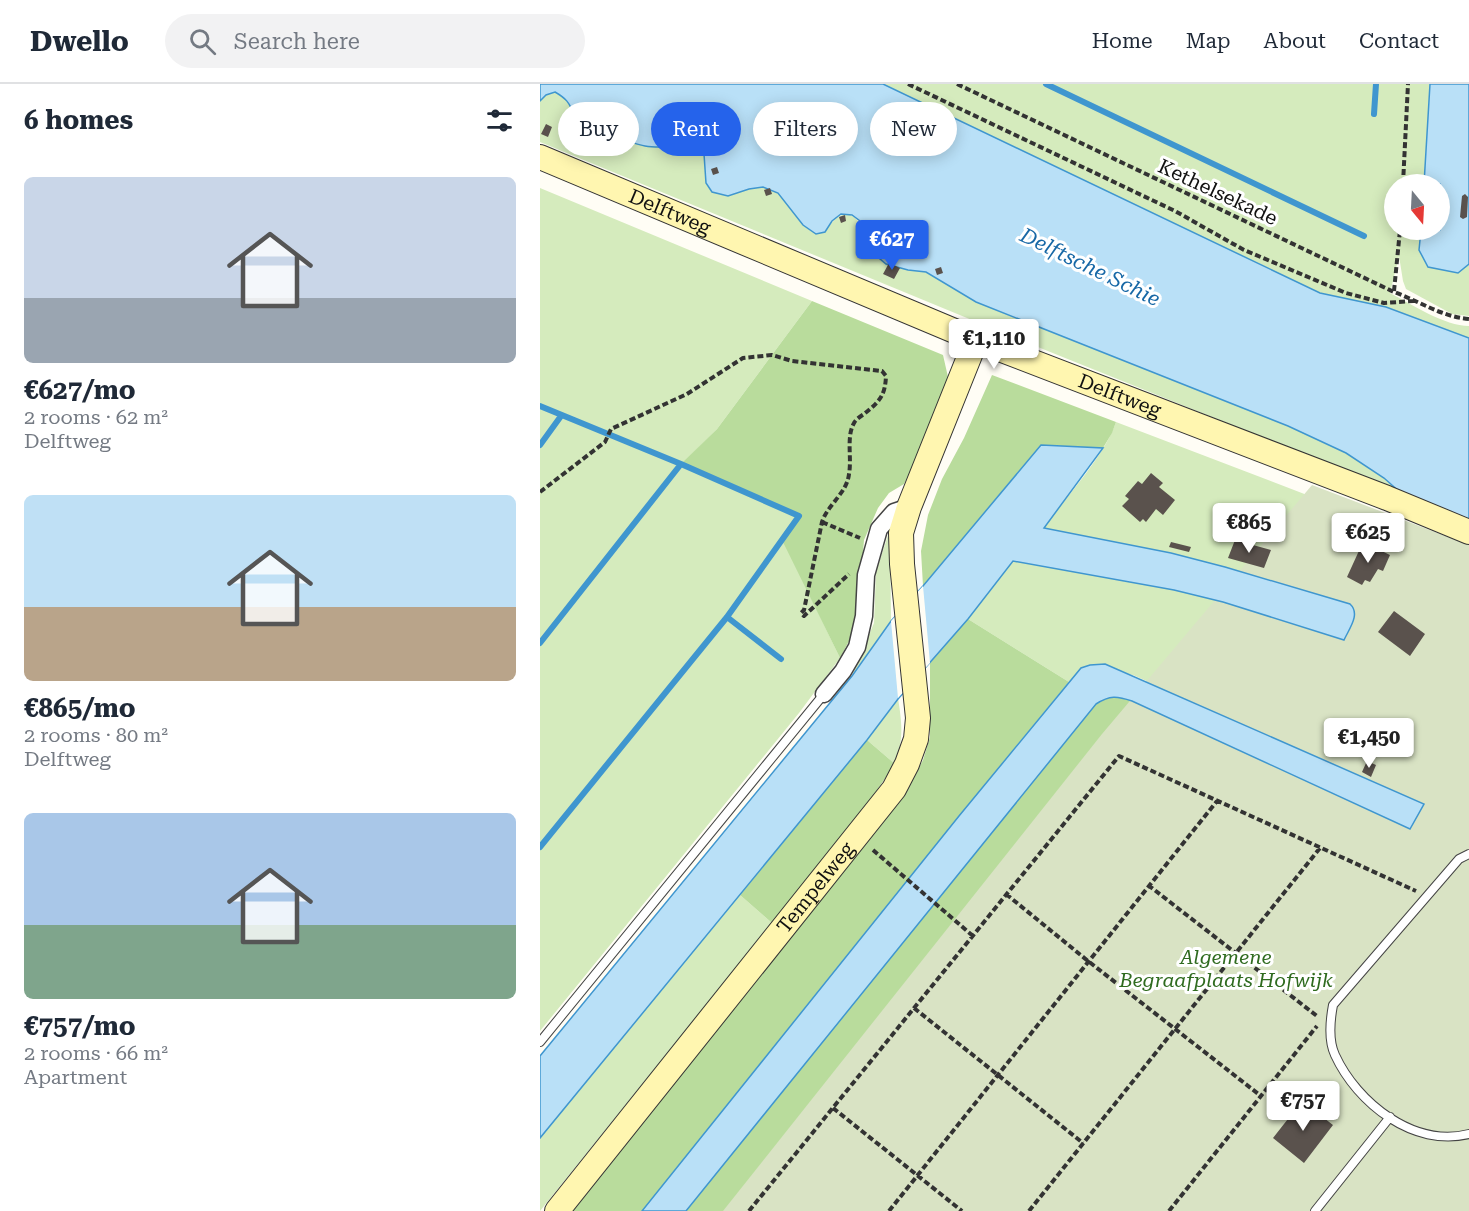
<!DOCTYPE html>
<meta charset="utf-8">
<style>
:root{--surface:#fff;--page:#f2f2f3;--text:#1f2937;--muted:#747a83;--line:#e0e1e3;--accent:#2563eb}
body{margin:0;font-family:"Roboto Serif",serif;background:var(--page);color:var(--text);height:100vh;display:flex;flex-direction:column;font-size:22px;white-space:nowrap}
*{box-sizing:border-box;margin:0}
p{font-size:20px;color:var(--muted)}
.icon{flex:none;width:33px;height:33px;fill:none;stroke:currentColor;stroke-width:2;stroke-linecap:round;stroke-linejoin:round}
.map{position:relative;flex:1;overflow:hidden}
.drawer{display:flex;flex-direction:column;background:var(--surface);width:540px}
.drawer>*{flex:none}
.guide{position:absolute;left:18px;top:18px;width:570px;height:54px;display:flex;gap:12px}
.needle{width:39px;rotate:162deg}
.buttons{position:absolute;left:844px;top:90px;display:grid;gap:12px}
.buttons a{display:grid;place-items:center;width:66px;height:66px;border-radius:50%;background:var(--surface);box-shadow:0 3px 15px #0003;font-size:30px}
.price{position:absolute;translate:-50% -51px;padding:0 14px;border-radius:6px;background:#fff;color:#222;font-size:20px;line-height:39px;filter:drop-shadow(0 2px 3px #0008)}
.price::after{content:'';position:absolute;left:50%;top:36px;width:18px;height:14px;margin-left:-9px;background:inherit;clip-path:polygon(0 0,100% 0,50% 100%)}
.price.on{background:var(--accent);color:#fff}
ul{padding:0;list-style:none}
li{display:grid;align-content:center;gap:12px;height:318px;padding:0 24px}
li span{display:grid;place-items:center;height:186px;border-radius:9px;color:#555}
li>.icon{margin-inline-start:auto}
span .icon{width:108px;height:108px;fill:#fffc;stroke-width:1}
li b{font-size:26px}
h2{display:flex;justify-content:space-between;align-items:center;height:72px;padding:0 24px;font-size:26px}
.tag{padding:0 21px;border-radius:27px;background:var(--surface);box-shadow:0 3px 15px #0003;font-size:21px;line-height:54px}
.tag.on{background:var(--accent);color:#fff}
header{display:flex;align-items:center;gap:36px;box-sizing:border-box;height:84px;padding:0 30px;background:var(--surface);border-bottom:2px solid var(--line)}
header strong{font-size:28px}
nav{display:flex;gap:33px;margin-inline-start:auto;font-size:21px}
.search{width:420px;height:54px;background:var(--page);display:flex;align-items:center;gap:15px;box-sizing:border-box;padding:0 21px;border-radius:33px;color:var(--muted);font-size:22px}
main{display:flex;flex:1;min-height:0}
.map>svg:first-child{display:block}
</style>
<header>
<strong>Dwello</strong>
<div class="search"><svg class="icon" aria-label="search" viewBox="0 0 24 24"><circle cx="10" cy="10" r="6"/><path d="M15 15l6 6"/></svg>Search here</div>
<nav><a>Home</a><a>Map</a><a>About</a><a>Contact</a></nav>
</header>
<main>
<section class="drawer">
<h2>6 homes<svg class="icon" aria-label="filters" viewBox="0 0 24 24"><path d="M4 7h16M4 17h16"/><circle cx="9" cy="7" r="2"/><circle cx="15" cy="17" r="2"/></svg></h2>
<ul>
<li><span style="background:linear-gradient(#c9d6e8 65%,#9aa5b1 0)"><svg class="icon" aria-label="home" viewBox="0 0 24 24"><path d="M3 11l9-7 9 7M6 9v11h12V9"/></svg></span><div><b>€627/mo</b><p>2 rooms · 62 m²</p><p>Delftweg</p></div></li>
<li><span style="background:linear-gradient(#bfe0f5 60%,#b9a48a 0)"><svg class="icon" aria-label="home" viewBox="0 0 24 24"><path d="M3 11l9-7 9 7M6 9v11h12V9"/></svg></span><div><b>€865/mo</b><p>2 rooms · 80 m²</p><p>Delftweg</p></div></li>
<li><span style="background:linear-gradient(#a9c7e8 60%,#7fa58c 0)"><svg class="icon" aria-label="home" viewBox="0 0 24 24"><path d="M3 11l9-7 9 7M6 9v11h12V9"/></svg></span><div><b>€757/mo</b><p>2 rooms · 66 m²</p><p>Apartment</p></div></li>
</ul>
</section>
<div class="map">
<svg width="929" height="1127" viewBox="0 0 929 1127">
<rect width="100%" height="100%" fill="#fffdf5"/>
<!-- green -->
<path fill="#d5ebbd" d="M343 0H890L884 100H855V146H881L879 166 918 189 929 180V232L912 230 866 205 863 197 859 172 850 209C871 220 905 242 929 242V254L846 223 780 209Z
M15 8 27 15 40 37 121 63 139 61 156 64 164 70 166 99 188 112 209 105 222 103 238 109 263 141 285 148C310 109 324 143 333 169L368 186 386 188 436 218 748 342 806 369 844 394 861 409 478 255 0 58V17L5 11Z
M0 104 272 217 177 345 142 380 259 432 243 456 300 574 259 629 0 947Z
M576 338 767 411 829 696 593 591 541 584 529 598 428 535 473 477 634 506 683 518 737 498 631 469 503 444C525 415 565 371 576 338Z
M350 445 351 537 312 591 334 539 336 488Z
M358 614C362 640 364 654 355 680L327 656Z
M200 811 232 839 0 1127V1054Z"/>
<!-- forest -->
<path fill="#b9dc9c" d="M272 217 403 271 408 293 381 368 364 400 349 409 338 424 324 456 317 542 300 574 242 456 259 432 141 380 177 345Z
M452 291 576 338 572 349 563 364 501 361 383 502 381 467 388 431 402 395 424 354Z
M428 535 529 598 419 732 102 1127H33L368 705 383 676 390 653V579Z
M576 612 592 617 193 1127H146L556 619 567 613Z
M327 656 355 680 335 709 232 839 200 811Z"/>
<!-- cemetery -->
<path fill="#d9e3c4" d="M772 401 929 461V1127H183L562 650Z"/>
<!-- water -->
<path fill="#b9e0f7" stroke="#3f96cf" stroke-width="1.5" d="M0 0H343L780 209 846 223 929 254V437L861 409 844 394 806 369 748 342 436 218 386 188 368 186 346 180 333 169 326 149 320 137 312 131 301 130 292 137 285 148 276 150 263 141 238 109 223 103 209 105 188 112 172 108 166 99 164 70C146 57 126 66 105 62 94 60 46 43 39 36 28 24 34 19 15 8L6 11 0 17Z
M890 0H929V180L918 189 888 183 879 166 881 146H900V100H884Z
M501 361 563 364 504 444 631 469 685 483 810 520C821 530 809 545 804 556L683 518 634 506 473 477 428 535 358 615 327 656 0 1054V972L312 592 351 537 383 502Z
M565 580 884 720 870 745 592 617C577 612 570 611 556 620L146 1127H102L419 732 541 584 550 581Z"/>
<!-- pier -->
<path fill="#fffdf5" d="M383 502 390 579 358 614 351 537Z"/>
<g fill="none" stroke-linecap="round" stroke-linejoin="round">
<!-- stream -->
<path stroke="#3f96cf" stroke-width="6" d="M506 0 824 152
M834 30 836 0
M0 322 141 380 0 559
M0 361 21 332
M187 533 241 575
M0 763 187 533 259 432 141 380"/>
</g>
<!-- building -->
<path fill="#5a524d" d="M46 23 48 29 42 31 40 25Z
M6 40 12 43 8 53 1 50Z
M93 46 95 52 89 54 87 48Z
M177 83 179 89 173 91 171 85Z
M230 104 232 110 226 112 224 106Z
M900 108 903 111 902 131 900 130Z
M925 110 928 113 927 133 923 135 920 133 922 112Z
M305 131 306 137 301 139 299 133Z
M349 179 360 184 354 195 343 190Z
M401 183 403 189 397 191 395 185Z
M611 389 623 399 619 403 635 416 623 431 616 425 606 438 603 435 600 438 582 422 589 415 585 412 598 397 602 400Z
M695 456 731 466 724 484 688 474Z
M631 458 651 463 649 468 629 463Z
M823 458 850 471 843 487 838 485 830 498 825 496 822 501 807 493Z
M854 527 885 550 870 572 838 548Z
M827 677 836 681 831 693 822 688Z
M762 1017 793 1041 764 1079 733 1054Z"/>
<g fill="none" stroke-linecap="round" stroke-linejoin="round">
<!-- lane casing -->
<g stroke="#444" stroke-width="10">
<path id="lane" d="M929 770 919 775 793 921C790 937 788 956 795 971 817 1019 874 1064 929 1050
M0 958 284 610
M775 1127 850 1033"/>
</g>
<!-- street casing -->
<g stroke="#444" stroke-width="19">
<path id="street" d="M284 610 303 587 317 563 324 532 326 491 339 445 354 428 369 423"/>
</g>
<!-- secondary casing -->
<g stroke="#333" stroke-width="26">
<g id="secondary">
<path id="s1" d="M0 73 436 256 847 414 929 448"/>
<path id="s2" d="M17 1127 354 705 367 680 376 655 378 634 362 480 361 449 369 423 436 256"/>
</g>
</g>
<!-- path -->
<path stroke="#333" stroke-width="4" stroke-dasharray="6 3" stroke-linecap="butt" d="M368 0 635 127 704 166 806 209 844 219 873 217
M417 0 854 208C879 217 902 233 929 235
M863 100 868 0
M854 207 860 146
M0 408 65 358 71 345 147 310 203 274 232 271 252 277 342 287 346 292C345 312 340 317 324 330 321 332 316 335 314 339 306 353 312 374 309 390 307 409 288 420 282 438L264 526 261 529 264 532 309 490
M282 438 320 454
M333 766 433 852
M608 801 777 932
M466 810 548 877 721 1012
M374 924 543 1059
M293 1024 422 1127
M209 1127 579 672 876 807
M349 1127 677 717
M489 1127 780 764
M629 1127 777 942"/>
<!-- lane -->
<use href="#lane" stroke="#fff" stroke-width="8"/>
<!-- street -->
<use href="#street" stroke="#fff" stroke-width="16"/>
<!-- secondary -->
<use href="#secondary" stroke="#fff6b0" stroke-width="24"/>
</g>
<g text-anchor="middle" stroke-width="6" stroke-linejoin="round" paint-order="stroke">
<!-- street labels -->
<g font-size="20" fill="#111" stroke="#fff">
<text transform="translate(678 108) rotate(25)" y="7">Kethelsekade</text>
<text dy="7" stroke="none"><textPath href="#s1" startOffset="141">Delftweg</textPath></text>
<text dy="7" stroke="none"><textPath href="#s1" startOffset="627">Delftweg</textPath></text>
<text dy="7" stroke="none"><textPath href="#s2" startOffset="414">Tempelweg</textPath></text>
</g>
<!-- park labels -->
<g font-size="20" font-style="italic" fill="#2f6b1f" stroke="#fff">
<text x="686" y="880">Algemene<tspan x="686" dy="23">Begraafplaats Hofwijk</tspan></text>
</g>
<!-- water labels -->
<g font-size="21" font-style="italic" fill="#1768a6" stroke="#fff">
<text transform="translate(550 183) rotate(26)" y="7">Delftsche Schie</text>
</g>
</g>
</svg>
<div class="buttons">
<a><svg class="needle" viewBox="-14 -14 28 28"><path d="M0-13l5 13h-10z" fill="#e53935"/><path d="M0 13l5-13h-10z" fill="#747a83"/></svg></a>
</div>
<b class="price on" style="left:352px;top:187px">€627</b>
<b class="price" style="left:454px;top:286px">€1,110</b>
<b class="price" style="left:709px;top:470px">€865</b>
<b class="price" style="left:828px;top:480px">€625</b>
<b class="price" style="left:829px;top:685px">€1,450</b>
<b class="price" style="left:763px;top:1048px">€757</b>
<div class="guide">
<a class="tag">Buy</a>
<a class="tag on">Rent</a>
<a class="tag">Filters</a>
<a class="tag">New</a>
</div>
</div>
</main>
